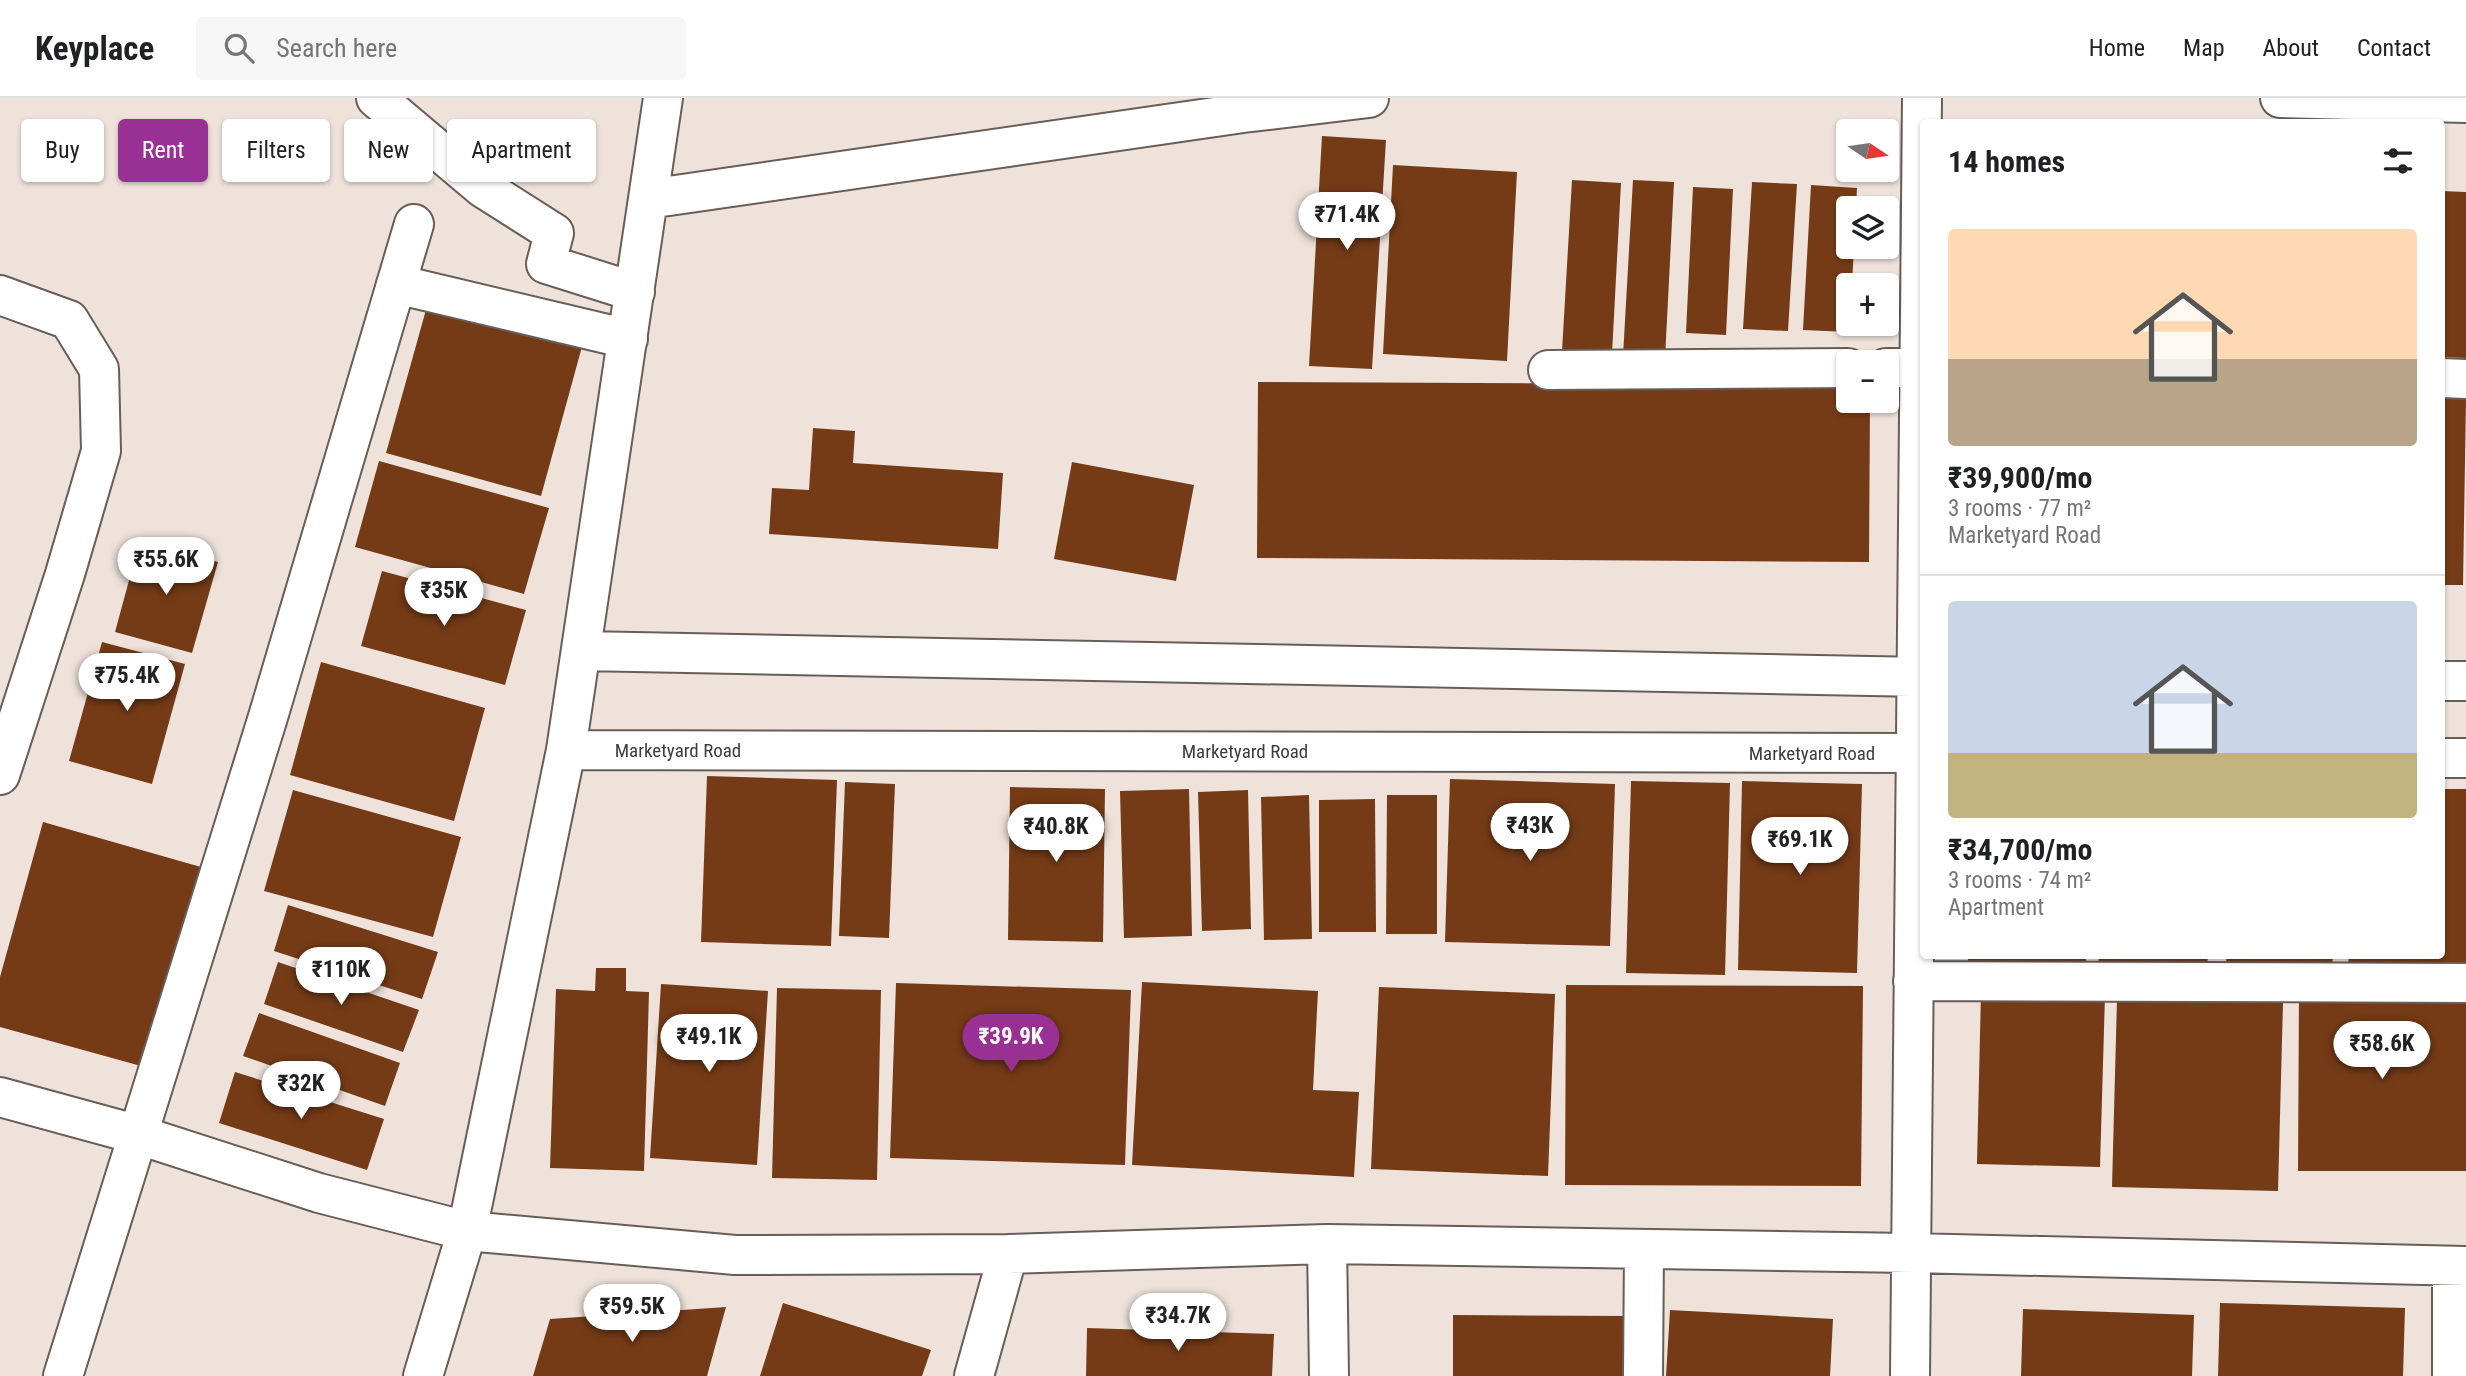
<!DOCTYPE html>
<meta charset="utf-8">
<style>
:root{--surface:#fff;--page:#f6f6f6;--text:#202124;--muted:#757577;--line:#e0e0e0;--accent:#993093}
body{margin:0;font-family:"Roboto Condensed",sans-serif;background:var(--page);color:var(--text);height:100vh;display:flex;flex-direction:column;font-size:26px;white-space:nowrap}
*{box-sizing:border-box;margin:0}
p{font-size:23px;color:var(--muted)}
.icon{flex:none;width:38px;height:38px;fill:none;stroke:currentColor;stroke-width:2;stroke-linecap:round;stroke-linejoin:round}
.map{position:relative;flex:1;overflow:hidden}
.drawer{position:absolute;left:1920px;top:21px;width:525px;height:840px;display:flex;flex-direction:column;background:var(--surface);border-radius:7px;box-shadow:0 2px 5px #0004}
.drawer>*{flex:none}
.top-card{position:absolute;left:21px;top:21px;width:665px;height:63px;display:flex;gap:14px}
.needle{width:46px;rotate:103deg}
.tools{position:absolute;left:1836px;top:21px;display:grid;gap:14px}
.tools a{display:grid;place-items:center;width:63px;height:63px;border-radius:7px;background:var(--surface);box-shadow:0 2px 5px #0004;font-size:35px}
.price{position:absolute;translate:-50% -60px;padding:0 16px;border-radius:24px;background:#fff;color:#222;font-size:23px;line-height:46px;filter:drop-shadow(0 2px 4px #0008)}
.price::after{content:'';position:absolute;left:50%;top:42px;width:21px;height:16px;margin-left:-10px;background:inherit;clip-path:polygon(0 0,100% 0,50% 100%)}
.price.current{background:var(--accent);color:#fff}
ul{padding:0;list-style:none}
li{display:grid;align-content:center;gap:14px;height:371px;padding:0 28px}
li+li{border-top:2px solid var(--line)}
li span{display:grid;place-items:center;height:217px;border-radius:7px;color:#555}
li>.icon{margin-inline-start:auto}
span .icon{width:126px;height:126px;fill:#fffc;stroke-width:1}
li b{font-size:30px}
h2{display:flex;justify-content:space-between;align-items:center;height:84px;padding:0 28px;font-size:30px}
.tag{padding:0 24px;border-radius:7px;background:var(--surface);box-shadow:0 2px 5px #0004;font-size:24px;line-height:63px}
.tag.current{background:var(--accent);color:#fff}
header{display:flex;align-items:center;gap:42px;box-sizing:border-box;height:98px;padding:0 35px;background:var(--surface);border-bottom:2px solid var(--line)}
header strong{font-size:33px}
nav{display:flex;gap:38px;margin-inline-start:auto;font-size:24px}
.search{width:490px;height:63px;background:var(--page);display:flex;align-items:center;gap:18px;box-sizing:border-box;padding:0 24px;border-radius:7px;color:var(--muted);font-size:26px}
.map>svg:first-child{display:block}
</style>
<header>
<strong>Keyplace</strong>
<div class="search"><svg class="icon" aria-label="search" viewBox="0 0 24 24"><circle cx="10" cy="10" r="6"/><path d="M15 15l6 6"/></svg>Search here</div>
<nav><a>Home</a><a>Map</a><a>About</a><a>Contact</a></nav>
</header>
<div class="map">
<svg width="2466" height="1278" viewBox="0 0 2466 1278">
<rect width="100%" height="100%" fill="#eee2db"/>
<!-- building -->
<path fill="#753b17" d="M1322 38 1386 42 1372 271 1309 268Z
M1393 67 1517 74 1507 263 1383 256Z
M1572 82 1621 85 1612 256 1562 253Z
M1633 82 1674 84 1665 261 1623 258Z
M1752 84 1797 86 1788 233 1743 231Z
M1811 87 1857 90 1856 110H1848V149H1854L1852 187H1848L1849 234 1803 232Z
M1693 89 1733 91 1726 237 1686 235Z
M2441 93 2466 94V260L2441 259Z
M429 201 583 245 541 398 386 355Z
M1258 284 1848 287V303H1870L1869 464 1257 460Z
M2441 300 2466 301 2463 487H2441Z
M813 330 855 333 853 365 1003 375 998 451 769 436 772 390 809 392Z
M379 363 549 410 524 496 355 449Z
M1072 364 1194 387 1176 483 1054 461Z
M140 442 218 464 192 555 115 534Z
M382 473 526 512 505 587 361 548Z
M102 544 185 566 152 686 69 663Z
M321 564 485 610 454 723 290 677Z
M707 678 837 682 831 848 701 844Z
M1450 681 1615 686 1610 848 1445 844Z
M1631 683 1730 685 1725 877 1626 875Z
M1742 683 1862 686 1857 875 1738 872Z
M845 684 895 686 889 840 839 838Z
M1010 689 1105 691 1103 844 1008 842Z
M1189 691 1192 838 1124 840 1120 693Z
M2441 691H2466V869L2348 866 2349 858H2441Z
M293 692 461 739 433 839 264 793Z
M1248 692 1251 831 1202 833 1198 694Z
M1309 697 1312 841 1264 842 1261 699Z
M1387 697H1437V836H1386Z
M1375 701 1376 834H1319V702Z
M43 724 215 773 159 973 0 929V879Z
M288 807 438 854 422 901 274 853Z
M1968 858H2086L2085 882 1968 879Z
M2099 858H2208L2207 868 2098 866Z
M2227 858H2333L2332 867 2226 864Z
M278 864 419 912 403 954 264 906Z
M596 870H626V893L649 894 644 1073 550 1070 556 891 595 893Z
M1142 884 1318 893 1313 992 1359 994 1354 1079 1132 1067Z
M896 885 1131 892 1125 1067 890 1060Z
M661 886 768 893 757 1067 650 1060Z
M1566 887 1863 888 1861 1088 1565 1087Z
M1379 889 1555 896 1548 1078 1371 1071Z
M777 890 881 892 877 1082 772 1080Z
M2299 893H2466V1073H2298Z
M1981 894 2105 897 2100 1069 1977 1066Z
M2117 901 2283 905 2278 1093 2112 1089Z
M259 915 400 965 385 1008 243 958Z
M235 974 384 1021 367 1072 219 1025Z
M783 1205 931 1252 922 1278H760Z
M2220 1205 2405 1210 2403 1278H2218Z
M726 1209 707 1278H533L550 1221Z
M2023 1211 2194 1217 2192 1278H2021Z
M1670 1212 1833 1221 1830 1278H1666Z
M1453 1217 1626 1218V1278H1453Z
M1087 1230 1274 1236 1272 1278H1086Z"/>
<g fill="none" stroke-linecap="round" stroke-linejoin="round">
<!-- minor casing -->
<g stroke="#685d57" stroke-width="42">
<path id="minor" d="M376 0 483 90 554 135 546 166 635 194
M2280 0 2466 5
M648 101 1243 15 1369 0
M396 186 628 241
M0 197 69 222 99 271 101 353 65 476 0 677
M1886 270H1923
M1548 272 1848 270
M2441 280 2466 281
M582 553 1923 579
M2441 583H2466
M566 652 1923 655
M2441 660H2466
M1913 883 2466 885
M0 999 139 1037 319 1095 467 1133 735 1157 1008 1156 1327 1146 1911 1155 2466 1168
M1327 1146 1329 1278
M2452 1168V1278
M63 1278 268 619 414 126
M423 1278 467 1133 566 652 663 0
M974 1278 1008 1156
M1643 1278 1644 1151
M1910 1278 1922 0"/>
</g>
<!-- minor -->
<use href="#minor" stroke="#fff" stroke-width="38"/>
</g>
<g text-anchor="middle" stroke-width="7" stroke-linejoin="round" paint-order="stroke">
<!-- street labels -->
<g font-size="19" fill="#413c39" stroke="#fff">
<text x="678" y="659">Marketyard Road</text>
<text x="1245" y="660">Marketyard Road</text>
<text x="1812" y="662">Marketyard Road</text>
</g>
</g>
</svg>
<div class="tools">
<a><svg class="needle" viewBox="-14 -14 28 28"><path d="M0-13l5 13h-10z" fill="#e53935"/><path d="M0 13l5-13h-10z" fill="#757577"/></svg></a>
<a><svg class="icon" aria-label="layers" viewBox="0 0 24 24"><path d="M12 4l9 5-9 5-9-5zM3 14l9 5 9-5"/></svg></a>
<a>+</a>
<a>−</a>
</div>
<b class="price" style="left:1347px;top:154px">₹71.4K</b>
<b class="price" style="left:166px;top:499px">₹55.6K</b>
<b class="price" style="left:444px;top:530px">₹35K</b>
<b class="price" style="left:127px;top:615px">₹75.4K</b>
<b class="price" style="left:1530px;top:765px">₹43K</b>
<b class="price" style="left:1056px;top:766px">₹40.8K</b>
<b class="price" style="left:1800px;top:779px">₹69.1K</b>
<b class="price" style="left:341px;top:909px">₹110K</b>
<b class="price" style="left:709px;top:976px">₹49.1K</b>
<b class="price current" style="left:1011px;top:976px">₹39.9K</b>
<b class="price" style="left:2382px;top:983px">₹58.6K</b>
<b class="price" style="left:301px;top:1023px">₹32K</b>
<b class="price" style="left:632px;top:1246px">₹59.5K</b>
<b class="price" style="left:1178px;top:1255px">₹34.7K</b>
<div class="top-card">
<a class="tag">Buy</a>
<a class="tag current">Rent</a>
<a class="tag">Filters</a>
<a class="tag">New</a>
<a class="tag">Apartment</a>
</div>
<section class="drawer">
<h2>14 homes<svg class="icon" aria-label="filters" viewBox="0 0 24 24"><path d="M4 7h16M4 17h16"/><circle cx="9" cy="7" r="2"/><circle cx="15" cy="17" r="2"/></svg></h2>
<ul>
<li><span style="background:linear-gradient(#ffd9b3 60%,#b9a48a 0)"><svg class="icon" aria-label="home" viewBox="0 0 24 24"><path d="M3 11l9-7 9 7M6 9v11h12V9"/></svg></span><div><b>₹39,900/mo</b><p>3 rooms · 77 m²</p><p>Marketyard Road</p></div></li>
<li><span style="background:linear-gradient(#c9d6e8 70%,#c2b280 0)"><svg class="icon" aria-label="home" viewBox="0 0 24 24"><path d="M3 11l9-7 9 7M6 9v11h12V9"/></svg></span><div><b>₹34,700/mo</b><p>3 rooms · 74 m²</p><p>Apartment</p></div></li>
</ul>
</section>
</div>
